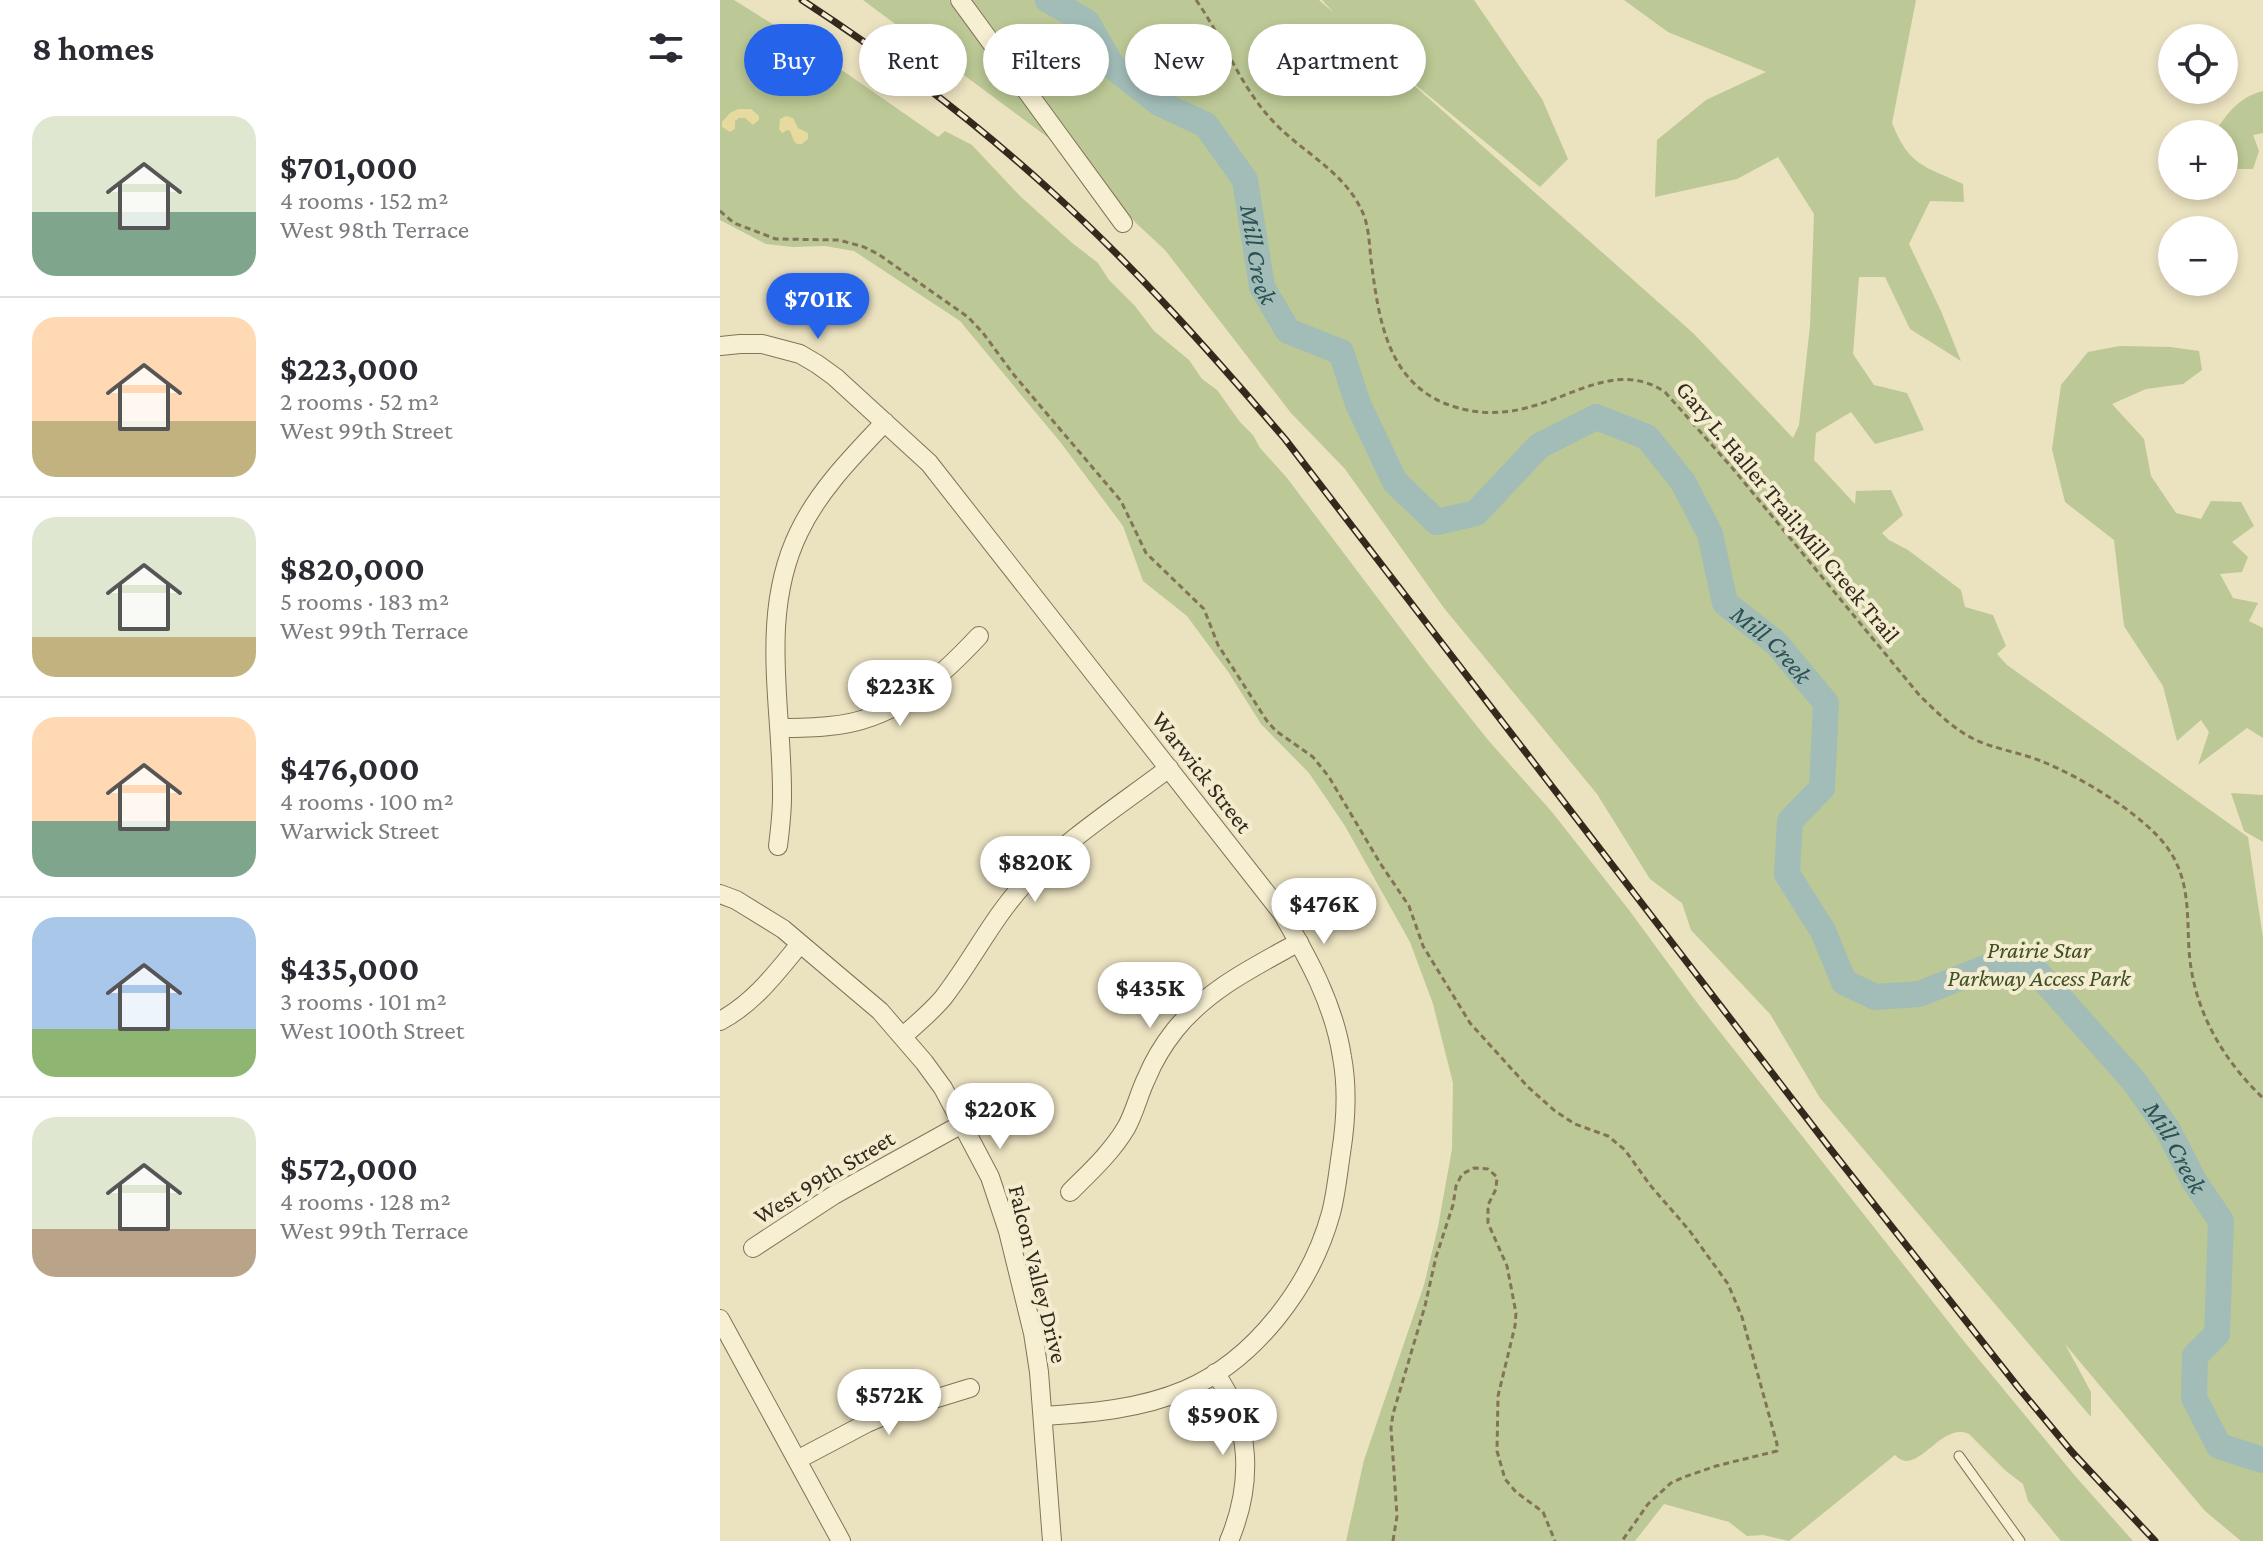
<!DOCTYPE html>
<meta charset="utf-8">
<style>
:root{--surface:#fff;--page:#f7f7f7;--text:#2b2b33;--muted:#7c7c81;--line:#e1e1e2;--accent:#2563eb}
body{margin:0;font-family:"Crimson Pro",serif;background:var(--page);color:var(--text);height:100vh;display:flex;flex-direction:column;font-size:30px;white-space:nowrap}
*{box-sizing:border-box;margin:0}
p{font-size:26px;color:var(--muted)}
.icon{flex:none;width:44px;height:44px;fill:none;stroke:currentColor;stroke-width:2;stroke-linecap:round;stroke-linejoin:round}
.map{position:relative;flex:1;overflow:hidden}
.details{display:flex;flex-direction:column;background:var(--surface);width:720px}
.details>*{flex:none}
.banner{position:absolute;left:24px;top:24px;width:760px;height:72px;display:flex;gap:16px}
.fabs{position:absolute;left:1438px;top:24px;display:grid;gap:16px}
.fabs a{display:grid;place-items:center;width:80px;height:80px;border-radius:50%;background:var(--surface);box-shadow:0 4px 12px #0003;font-size:40px}
.price{position:absolute;translate:-50% -68px;padding:0 18px;border-radius:28px;background:#fff;color:#222;font-size:26px;line-height:52px;filter:drop-shadow(0 2px 4px #0008)}
.price::after{content:'';position:absolute;left:50%;top:48px;width:24px;height:18px;margin-left:-12px;background:inherit;clip-path:polygon(0 0,100% 0,50% 100%)}
.price.selected{background:var(--accent);color:#fff}
ul{padding:0;list-style:none}
li{display:flex;align-items:center;gap:24px;height:200px;padding:0 32px}
li+li{border-top:2px solid var(--line)}
li span{display:grid;place-items:center;flex:none;width:224px;height:160px;border-radius:24px;color:#555}
li>.icon{margin-inline-start:auto}
span .icon{width:96px;height:96px;fill:#fffc;stroke-width:1}
li b{font-size:34px}
h2{display:flex;justify-content:space-between;align-items:center;height:96px;padding:0 32px;font-size:34px}
.chip{padding:0 28px;border-radius:36px;background:var(--surface);box-shadow:0 4px 12px #0003;font-size:28px;line-height:72px}
.chip.selected{background:var(--accent);color:#fff}
main{display:flex;flex:1;min-height:0}
.map>svg:first-child{display:block}
</style>
<main>
<section class="details">
<h2>8 homes<svg class="icon" aria-label="filters" viewBox="0 0 24 24"><path d="M4 7h16M4 17h16"/><circle cx="9" cy="7" r="2"/><circle cx="15" cy="17" r="2"/></svg></h2>
<ul>
<li><span style="background:linear-gradient(#dfe7d0 60%,#7fa58c 0)"><svg class="icon" aria-label="home" viewBox="0 0 24 24"><path d="M3 11l9-7 9 7M6 9v11h12V9"/></svg></span><div><b>$701,000</b><p>4 rooms · 152 m²</p><p>West 98th Terrace</p></div></li>
<li><span style="background:linear-gradient(#ffd9b3 65%,#c2b280 0)"><svg class="icon" aria-label="home" viewBox="0 0 24 24"><path d="M3 11l9-7 9 7M6 9v11h12V9"/></svg></span><div><b>$223,000</b><p>2 rooms · 52 m²</p><p>West 99th Street</p></div></li>
<li><span style="background:linear-gradient(#dfe7d0 75%,#c2b280 0)"><svg class="icon" aria-label="home" viewBox="0 0 24 24"><path d="M3 11l9-7 9 7M6 9v11h12V9"/></svg></span><div><b>$820,000</b><p>5 rooms · 183 m²</p><p>West 99th Terrace</p></div></li>
<li><span style="background:linear-gradient(#ffd9b3 65%,#7fa58c 0)"><svg class="icon" aria-label="home" viewBox="0 0 24 24"><path d="M3 11l9-7 9 7M6 9v11h12V9"/></svg></span><div><b>$476,000</b><p>4 rooms · 100 m²</p><p>Warwick Street</p></div></li>
<li><span style="background:linear-gradient(#a9c7e8 70%,#8fb573 0)"><svg class="icon" aria-label="home" viewBox="0 0 24 24"><path d="M3 11l9-7 9 7M6 9v11h12V9"/></svg></span><div><b>$435,000</b><p>3 rooms · 101 m²</p><p>West 100th Street</p></div></li>
<li><span style="background:linear-gradient(#dfe7d0 70%,#b9a48a 0)"><svg class="icon" aria-label="home" viewBox="0 0 24 24"><path d="M3 11l9-7 9 7M6 9v11h12V9"/></svg></span><div><b>$572,000</b><p>4 rooms · 128 m²</p><p>West 99th Terrace</p></div></li>
</ul>
</section>
<div class="map">
<svg width="1543" height="1541" viewBox="0 0 1543 1541">
<rect width="100%" height="100%" fill="#ebe2c0"/>
<!-- green -->
<path fill="#bcc895" d="M0 0H14L83 43 218 137 225 131 252 145 300 196 351 242 378 263 389 280 415 306 434 331 469 360 482 379 497 390 520 422 533 435 540 448 567 478 709 666 768 740 832 812 909 910 978 1004 1242 1339 1356 1477 1413 1541H1341L1308 1501 1303 1484 1286 1471 1249 1434C1220 1421 1197 1479 1175 1455L1069 1541 1043 1535 1027 1536 1009 1522 944 1504 915 1541H626L644 1460 704 1285 718 1227 732 1149 733 1083 713 1004 690 942 625 826 589 773 541 724 509 673 467 616 423 581 403 526 341 443 240 321 134 251 105 246 73 247 46 244 0 220Z
M143 0H229L314 111 365 165Z
M250 0H599L614 13 602 0H754L822 99 848 159 820 187 670 64 973 333 1073 438 1079 425 1090 326 1094 214 1058 157 1017 179 935 197 937 140 986 100 1046 72 948 32 904 0H1196L1172 123C1189 166 1204 166 1243 184L1244 202 1210 201 1189 244 1221 311 1241 361 1190 329 1165 277H1139L1133 354 1154 385 1187 393 1204 430 1155 444 1131 412 1096 433 1094 460 1135 504 1136 491 1171 490 1183 515 1162 533 1169 540 1188 550 1241 590 1245 607 1273 615 1286 646 1277 654 1287 665 1528 837 1543 938V1541H1521L1485 1511 1345 1344 1371 1392V1417L1100 1098 1050 1014 971 930 962 903 930 879 877 794 724 608 625 469 571 413 445 250 416 223 377 176 283 42Z
M1543 91V133L1533 135 1539 151 1533 169H1518L1504 164V134H1494C1507 113 1519 97 1543 91Z
M1400 346 1450 347 1479 351 1482 370 1463 384 1426 389 1392 404 1424 439 1431 476 1456 513 1481 519 1491 501 1521 502 1534 526 1512 542 1528 557 1522 572 1500 574 1513 598 1538 603 1529 621 1543 628V738L1527 728 1478 765 1489 732 1481 720 1457 741 1443 686 1404 626 1394 540 1345 502 1332 449 1341 385 1368 352Z
M1511 793 1543 795V842L1524 831Z"/>
<!-- sand -->
<path fill="#e6da9e" d="M18 109H31L39 116V120L33 125 25 118H19L15 121V129L10 132 2 127V122L10 113Z
M66 116 73 118 78 128 88 133V139L82 144H77L74 141 70 131 68 130 62 133 59 129 60 119Z"/>
<g fill="none" stroke-linecap="round" stroke-linejoin="round">
<!-- river -->
<path stroke="#a2bdb8" stroke-width="26" id="s1" d="M328 0 367 22 392 66 439 103 486 125 525 180 542 287 568 331 621 352 638 404 675 482 717 522 756 513 819 446 876 417 927 437 963 482 990 534 1005 603 1057 644 1106 703 1102 788 1070 821 1067 874 1103 931 1124 982 1155 997 1199 994 1280 962 1314 969 1414 1081 1448 1130 1474 1181 1501 1221 1497 1334 1475 1356 1474 1398 1499 1446 1543 1460"/>
<!-- lane casing -->
<g stroke="#827359" stroke-width="11">
<path id="lane" d="M1239 1456 1300 1541"/>
</g>
<!-- street casing -->
<g stroke="#827359" stroke-width="20">
<path id="street" d="M240 0 403 223
M0 346 20 344H42L80 354 97 364 115 377 209 463 562 913C588 958 614 1004 622 1057 628 1089 626 1121 621 1153 618 1173 616 1194 611 1213 591 1286 535 1360 465 1390 420 1409 371 1413 323 1416
M59 728C75 728 92 728 109 726 173 721 217 681 259 636
M58 846C60 830 62 814 62 797 63 709 38 616 79 532 99 490 133 456 165 422
M0 894 16 900 63 929 160 1011 204 1062 223 1088 270 1177 288 1231 313 1333 319 1372 332 1541
M0 1021C34 1003 56 973 80 944
M183 1036C197 1024 211 1012 223 998 252 961 273 917 305 883 344 841 403 803 449 768
M350 1192C370 1172 391 1153 406 1128 415 1112 419 1093 427 1077 434 1060 444 1044 455 1030 488 989 534 967 579 942
M33 1248 114 1195 242 1124
M0 1319 121 1541
M495 1373C532 1424 533 1484 509 1541
M77 1460 147 1423 175 1411 250 1388"/>
</g>
<!-- path -->
<path stroke="#827359" stroke-width="3" stroke-dasharray="6 4" stroke-linecap="butt" d="M476 0C503 38 518 82 550 118 577 149 621 169 640 207 649 223 649 242 651 260 659 320 667 386 735 407 762 415 787 414 813 406 857 394 900 362 945 392L1014 470 1200 696C1216 711 1232 728 1252 738 1273 749 1299 752 1321 761 1361 777 1425 815 1449 850 1470 881 1467 915 1469 950 1473 1008 1501 1058 1543 1098
M0 211 14 223 56 239 119 240 144 247 158 254 248 317 263 333 294 375 401 501 426 553 484 609 498 645 547 721 556 731 593 757 609 777 660 863 689 906 703 946 750 1023 808 1087 835 1111 855 1124 888 1136 905 1150 930 1185 969 1230 1008 1284 1022 1317 1057 1444V1451L996 1466 964 1477 951 1483 928 1504 902 1541
M673 1541 677 1516 671 1428 673 1414 705 1306 716 1257 733 1205 736 1186 742 1174 754 1168 768 1169 777 1177 776 1189 768 1205V1223L787 1266 796 1313 795 1326 778 1396 777 1451 785 1479 796 1492 823 1512 835 1541"/>
<!-- lane -->
<use href="#lane" stroke="#f6efd2" stroke-width="9"/>
<!-- street -->
<use href="#street" stroke="#f6efd2" stroke-width="18"/>
<!-- rail casing -->
<g stroke="#332a1d" stroke-width="7">
<path id="rail" d="M82 0C171 58 253 120 332 192 416 268 491 353 565 439L1112 1151 1298 1387 1352 1452 1435 1541"/>
</g>
<!-- rail -->
<use href="#rail" stroke="#f3eccf" stroke-width="4" stroke-dasharray="12" stroke-linecap="butt"/>
</g>
<g text-anchor="middle" stroke-width="8" stroke-linejoin="round" paint-order="stroke">
<!-- street labels -->
<g font-size="24" fill="#332a1d" stroke="#f3eccf">
<text transform="translate(1068 512) rotate(50)" y="8">Gary L. Haller Trail;Mill Creek Trail</text>
<text transform="translate(482 772) rotate(52)" y="8">Warwick Street</text>
<text transform="translate(104 1177) rotate(-31)" y="8">West 99th Street</text>
<text transform="translate(318 1274) rotate(76)" y="8">Falcon Valley Drive</text>
</g>
<!-- park labels -->
<g font-size="24" font-style="italic" fill="#3f4e24" stroke="#f3eccf">
<text x="1319" y="958">Prairie Star<tspan x="1319" dy="28">Parkway Access Park</tspan></text>
</g>
<!-- water labels -->
<g font-size="26" font-style="italic" fill="#2c5052" stroke="#f3eccf">
<text dy="9" stroke="none"><textPath href="#s1" startOffset="350">Mill Creek</textPath></text>
<text dy="9" stroke="none"><textPath href="#s1" startOffset="1190">Mill Creek</textPath></text>
<text dy="9" stroke="none"><textPath href="#s1" startOffset="2006">Mill Creek</textPath></text>
</g>
</g>
</svg>
<div class="fabs">
<a><svg class="icon" aria-label="locate" viewBox="0 0 24 24"><circle cx="12" cy="12" r="6"/><path d="M12 2v4M12 18v4M2 12h4M18 12h4"/></svg></a>
<a>+</a>
<a>−</a>
</div>
<b class="price selected" style="left:98px;top:341px">$701K</b>
<b class="price" style="left:180px;top:728px">$223K</b>
<b class="price" style="left:315px;top:904px">$820K</b>
<b class="price" style="left:604px;top:946px">$476K</b>
<b class="price" style="left:430px;top:1030px">$435K</b>
<b class="price" style="left:280px;top:1151px">$220K</b>
<b class="price" style="left:169px;top:1437px">$572K</b>
<b class="price" style="left:503px;top:1457px">$590K</b>
<div class="banner">
<a class="chip selected">Buy</a>
<a class="chip">Rent</a>
<a class="chip">Filters</a>
<a class="chip">New</a>
<a class="chip">Apartment</a>
</div>
</div>
</main>
